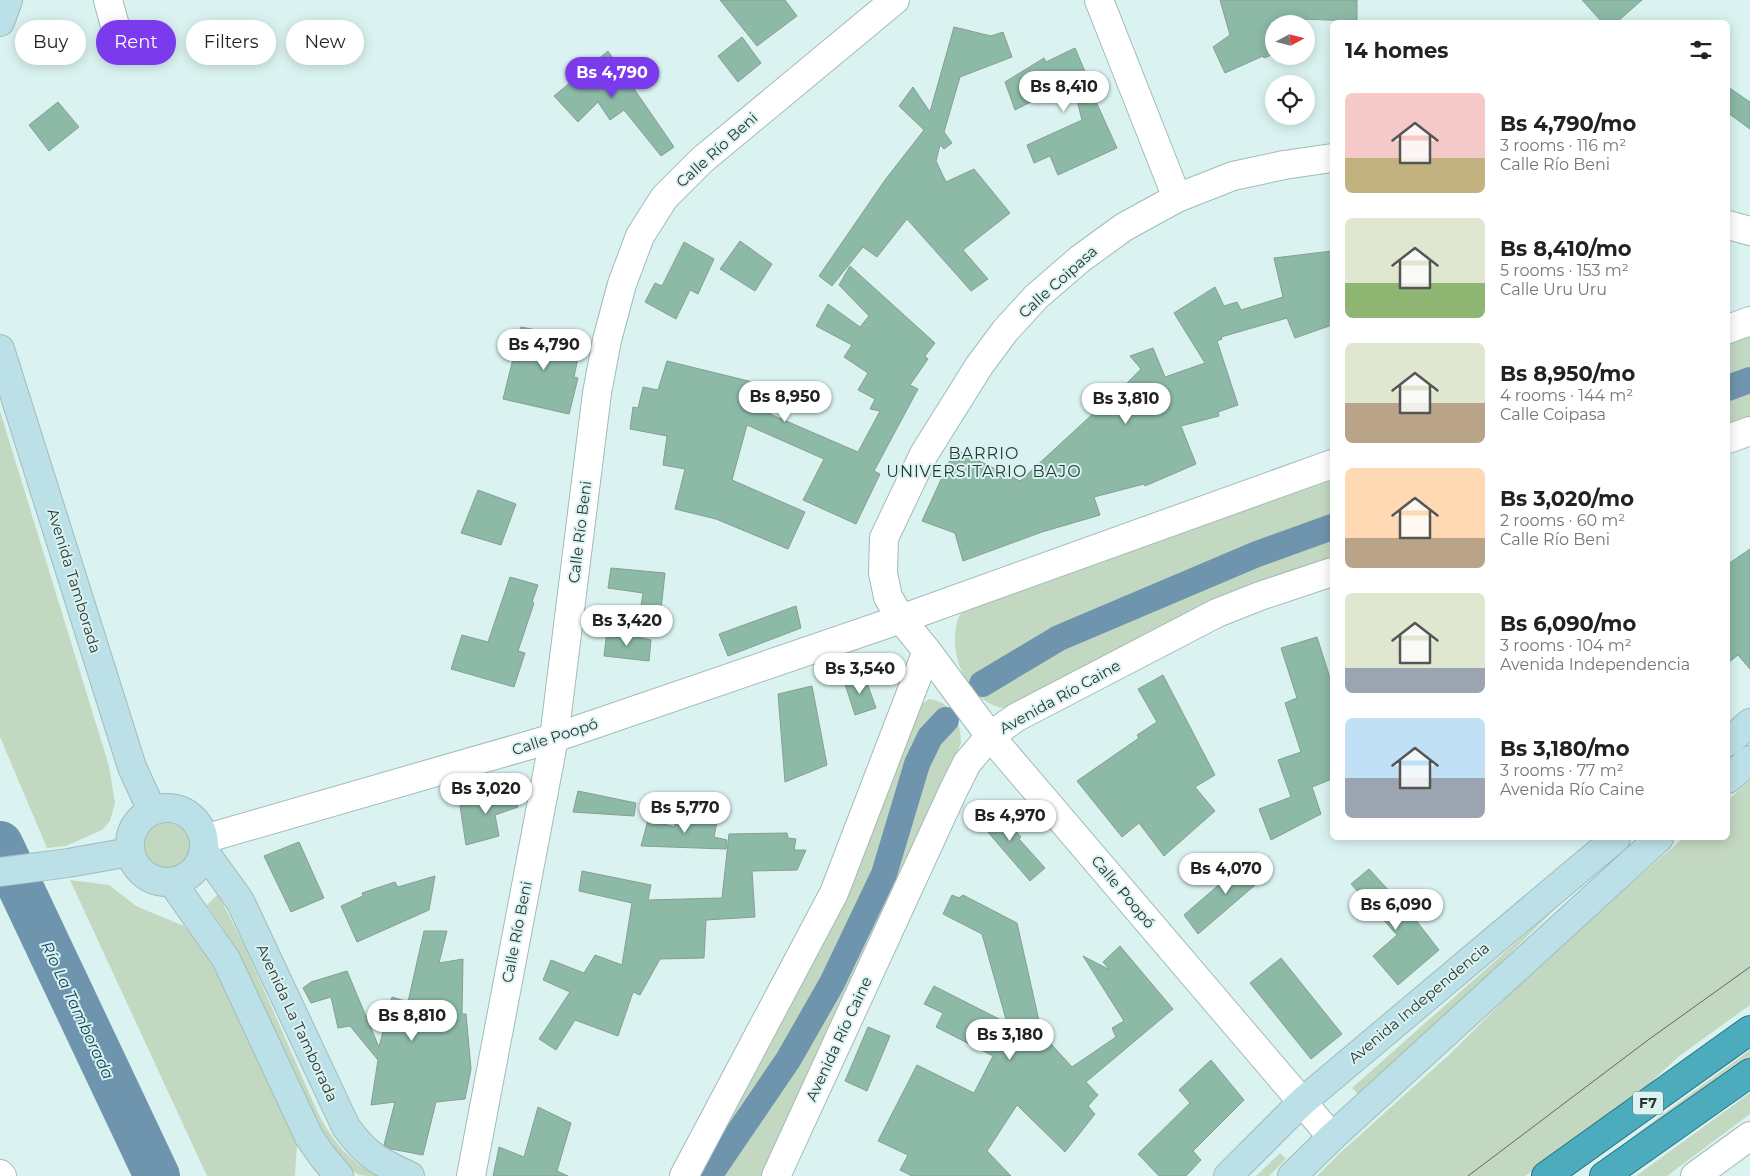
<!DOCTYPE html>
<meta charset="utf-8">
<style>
:root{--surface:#fff;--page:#f2f2f2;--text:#222;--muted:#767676;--accent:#7c3aed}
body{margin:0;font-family:Montserrat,sans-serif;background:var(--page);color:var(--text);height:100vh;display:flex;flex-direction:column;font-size:19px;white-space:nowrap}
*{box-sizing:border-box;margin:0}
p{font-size:16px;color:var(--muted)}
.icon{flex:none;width:28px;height:28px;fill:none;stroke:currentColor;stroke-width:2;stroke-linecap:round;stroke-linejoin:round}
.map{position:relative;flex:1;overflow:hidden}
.drawer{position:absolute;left:1330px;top:20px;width:400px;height:820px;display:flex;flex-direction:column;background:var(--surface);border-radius:8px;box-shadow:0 2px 12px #0003}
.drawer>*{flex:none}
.banner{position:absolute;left:15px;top:20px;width:475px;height:45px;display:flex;gap:10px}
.needle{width:32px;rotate:83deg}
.buttons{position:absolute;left:1265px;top:15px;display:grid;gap:10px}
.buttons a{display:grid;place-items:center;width:50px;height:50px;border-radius:50%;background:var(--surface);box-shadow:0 2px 12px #0003;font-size:25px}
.price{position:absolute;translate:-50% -42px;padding:0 11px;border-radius:18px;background:#fff;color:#222;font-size:16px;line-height:32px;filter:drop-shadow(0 1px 2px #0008)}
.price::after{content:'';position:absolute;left:50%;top:30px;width:15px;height:11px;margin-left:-8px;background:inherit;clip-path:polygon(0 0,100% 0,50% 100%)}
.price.selected{background:var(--accent);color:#fff}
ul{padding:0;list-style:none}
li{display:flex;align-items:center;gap:15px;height:125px;padding:0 15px}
li span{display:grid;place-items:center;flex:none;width:140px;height:100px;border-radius:8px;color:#555}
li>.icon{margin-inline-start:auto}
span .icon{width:60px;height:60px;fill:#fffc;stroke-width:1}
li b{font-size:21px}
h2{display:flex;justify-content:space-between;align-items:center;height:60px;padding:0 15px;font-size:21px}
.pill{padding:0 18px;border-radius:22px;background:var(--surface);box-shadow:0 2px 12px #0003;font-size:18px;line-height:45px}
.pill.selected{background:var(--accent);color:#fff}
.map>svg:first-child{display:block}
</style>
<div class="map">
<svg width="1750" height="1176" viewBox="0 0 1750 1176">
<rect width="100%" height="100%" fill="#daf3f1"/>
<!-- green -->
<path fill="#c3d8c1" d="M1750 336V417L1728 424V344Z
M0 411 109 766 115 803 110 821 102 830 66 846 47 848 0 737Z
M1332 480V559L1219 601 1095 661 1013 706C1008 706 1002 709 998 707 969 698 953 662 955 634 956 629 956 623 958 619 961 610 971 606 979 601Z
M929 699C952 702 961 721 961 743L766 1176H693L921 705Z
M1750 780V1005L1678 1057 1629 1103 1525 1176H1317L1340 1153 1450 1054 1538 966 1683 838H1728V800Z
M144 846a23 23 0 1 1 46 0a23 23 0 1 1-46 0Z
M70 880 109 885 136 906 184 926 201 947 221 980 297 1144 295 1176H207Z
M218 894 246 949 318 1113C333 1141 349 1162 378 1176 373 1176 364 1176 359 1175 341 1165 329 1143 318 1127L237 949 207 905Z
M1567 897 1479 984 1360 1096 1352 1088Z
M1750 1050V1058L1624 1143Z
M1750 1093V1114L1667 1176H1636Z
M1280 1153 1286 1159 1269 1176H1256Z"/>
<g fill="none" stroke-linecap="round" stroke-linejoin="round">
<!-- canal -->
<path stroke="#6f95ae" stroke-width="26" d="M1728 388 1750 380
M982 684 1059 638 1257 554 1332 527
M709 1176 788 1060 832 983 884 874 917 764 930 737 946 720"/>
<!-- river -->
<path stroke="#6f95ae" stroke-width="46" d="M0 844 157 1176"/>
</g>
<!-- building -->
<path fill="#8cbaa7" stroke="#889d94" d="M720 0H785L797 16 757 46Z
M1220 0H1357V21L1300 19 1301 24H1274V54L1264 58 1263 56 1225 73 1213 47 1230 35Z
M1582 0H1642L1617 22H1602Z
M954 27 991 36 1003 32 1012 57 960 77 944 132 952 143 944 149 940 145 936 161 946 182 974 169 1010 213 963 250 988 279 971 291 907 219 877 257 863 247 832 286 819 276 885 180 924 130 899 106 913 87 930 112Z
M742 37 761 63 738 82 718 56Z
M1075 48 1086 74 1084 75 1117 148 1058 175 1050 156 1034 163 1027 145 1082 120 1072 81 1015 110 1005 82 1044 58 1046 62Z
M608 51 674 147 661 156 624 110 610 120 598 102 578 122 554 96Z
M1728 87 1750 102V129L1728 113Z
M58 102 79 127 49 151 29 125Z
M740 241 772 264 755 291 720 269Z
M684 242 714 259 698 294 690 290 676 319 645 302 655 283 662 286Z
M1332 251V325L1295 338 1287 318 1221 337 1222 339 1217 341 1238 405 1218 412 1219 416 1181 426 1196 464 1145 486 1144 484 1094 497 1100 515 1042 532 963 561 955 533 922 521 955 449 1020 481 1096 411 1097 413 1141 369 1130 356 1153 348 1165 377 1205 363 1174 313 1215 287 1224 306 1237 302 1241 310 1283 297 1274 258Z
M850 266 935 343 925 356 928 359 910 385 918 389 874 471 880 474 856 524 803 500 824 459 747 425 732 480 805 512 788 549 716 519 675 509 685 469 663 465 667 436 630 429 633 407 638 408 643 387 658 390 667 361 781 389 770 414 858 452 880 411 870 409 875 399 858 390 868 373 844 357 852 345 816 326 828 304 860 327 869 316 839 285Z
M521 327 582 339 574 377 578 378 569 414 503 399Z
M478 490 516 504 501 545 461 533Z
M1750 549V669L1738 655 1728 663V564Z
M611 568 665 573 659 628 638 625 643 593 608 588Z
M510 577 538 585 532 602 534 603 518 651 525 653 514 687 451 669 462 635 488 642Z
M796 606 801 628 728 656 719 634Z
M607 631 651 640 649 661 604 656Z
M1317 637 1332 684V779L1312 787 1321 814 1271 840 1259 809 1291 797 1278 760 1301 752 1285 703 1297 698 1281 648Z
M1163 675 1215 775 1195 787 1215 811 1164 856 1139 823 1122 837 1077 781 1139 738 1137 735 1157 722 1138 689Z
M865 677 876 708 855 715 844 681Z
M812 686 827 765 785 782 778 694Z
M513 786 518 807 495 815 499 836 466 845 460 806Z
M578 791 636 803 634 816 573 812Z
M987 804 1004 822 1006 820 1021 837 1019 839 1045 868 1030 881 974 816Z
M718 816 714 837 727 840 726 849 641 846 648 820 675 827V817Z
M787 833 788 838 796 839 794 850H806L797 870 752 871 755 917 706 920 704 958 660 959 640 995 633 992 618 1036 575 1020 556 1050 539 1039 570 992 543 980 551 960 584 973 595 955 622 965 632 903 579 891 582 871 651 885 648 900 722 898 729 834Z
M299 842 324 898 291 912 264 856Z
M1252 856 1268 874 1198 934 1184 915Z
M1369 869 1415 919 1439 950 1398 985 1373 956 1397 935 1351 884Z
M435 876 429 910 357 942 341 906 363 896 362 893 395 882 398 887Z
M952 895 959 898 963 895 1017 923 1042 1034 1072 1067 1116 1037 1112 1028 1124 1021 1083 956 1110 970 1103 962 1120 946 1173 1009 1086 1082 1098 1095 1088 1106 1095 1114 1065 1152 1017 1105 987 1151 1011 1176H912L900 1170 908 1155 878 1141 917 1065 974 1093 993 1056 936 1027 943 1013 924 1004 934 986 1007 1023 982 934 943 914Z
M424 931H447L439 963 463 959 462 1014H466L471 1069 465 1099 436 1102 423 1155 391 1149 384 1145 395 1102 371 1105 378 1060 350 1026 338 1028 331 997 311 1003 303 988 311 982 347 971 379 1047 392 997 408 1002Z
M1281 958 1342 1034 1311 1059 1250 983Z
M868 1027 890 1036 867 1091 845 1081Z
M1211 1060 1244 1100 1193 1151 1201 1160 1186 1176H1159L1138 1154 1190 1103 1179 1090Z
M538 1107 571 1123 557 1171 568 1176H493L499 1147 524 1157Z"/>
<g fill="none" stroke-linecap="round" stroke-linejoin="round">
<!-- minor casing -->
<g stroke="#a2bbb9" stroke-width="30">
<path id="minor" d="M108 0 117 33
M1099 0 1177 198
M1728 225 1750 231
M1728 329 1750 321
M1728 439 1750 431
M204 839 554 738 901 619 1332 464
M1332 1137 990 736 927 651 901 619 888 597 883 573 884 538 924 454 979 366 1005 331 1036 297 1080 259 1124 227 1177 198 1233 176 1284 165 1332 158
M0 1174 2 1176
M471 1176 554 738 597 393 607 340 622 284 640 236 664 198 702 160 895 0
M684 1176 834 893 927 651
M776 1176 953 791 967 763 990 736 1017 717 1217 613 1260 596 1332 572
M1695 1176 1750 1136"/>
</g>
<!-- secondary casing -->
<g stroke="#a2bbb9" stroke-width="30">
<path id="secondary" d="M0 22 8 0
M0 349 132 767 152 811
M1728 742 1750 723
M1728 779 1750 760
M130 845a37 37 0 1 1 74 0a37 37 0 1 1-74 0Z
M204 851 240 901 346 1127C366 1155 379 1162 410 1176
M0 872 68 863 130 852
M172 882 226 959 309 1137 323 1157 339 1176
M1228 1176 1302 1102 1616 838
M1292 1176 1332 1137 1659 838"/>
</g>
<!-- trunk casing -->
<g stroke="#247483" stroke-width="30">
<path id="trunk" d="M1546 1176 1750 1030
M1604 1176 1750 1073"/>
</g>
<!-- minor -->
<use href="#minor" stroke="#fff" stroke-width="28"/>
<!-- secondary -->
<use href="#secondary" stroke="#bce0e7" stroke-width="28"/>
<!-- trunk -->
<use href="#trunk" stroke="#4cacbe" stroke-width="28"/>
<!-- tram -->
<path stroke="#5c6a69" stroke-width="1" d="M1468 1176 1648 1040 1750 967"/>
</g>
<g text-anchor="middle" stroke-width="4" stroke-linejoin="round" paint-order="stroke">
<!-- shield labels -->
<rect fill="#daf3f1" stroke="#5f6d6c" stroke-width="1" x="1633" y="1091.5" width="30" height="23" rx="4"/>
<g font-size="14" font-weight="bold" fill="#2a3433">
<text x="1648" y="1108">F7</text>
</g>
<!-- street labels -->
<g font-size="15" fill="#2a3433" stroke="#daf3f1">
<text transform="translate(717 150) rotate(-42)" y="5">Calle Río Beni</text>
<text transform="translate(1058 282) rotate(-42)" y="5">Calle Coipasa</text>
<text transform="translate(580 532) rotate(-83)" y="5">Calle Río Beni</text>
<text transform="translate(74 581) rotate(73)" y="5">Avenida Tamborada</text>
<text transform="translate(1060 697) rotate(-29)" y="5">Avenida Río Caine</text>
<text transform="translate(555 737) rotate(-18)" y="5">Calle Poopó</text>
<text transform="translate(1123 892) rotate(50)" y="5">Calle Poopó</text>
<text transform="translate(517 932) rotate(-79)" y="5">Calle Río Beni</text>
<text transform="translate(1419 1003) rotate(-40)" y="5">Avenida Independencia</text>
<text transform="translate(297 1023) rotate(65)" y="5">Avenida La Tamborada</text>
<text transform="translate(839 1039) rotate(-65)" y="5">Avenida Río Caine</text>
</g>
<!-- neighbourhood labels -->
<g font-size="16" letter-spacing="1" fill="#253a38" stroke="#daf3f1">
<text x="984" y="459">BARRIO<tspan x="984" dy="18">UNIVERSITARIO BAJO</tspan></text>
</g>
<!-- water labels -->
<g font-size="16" font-style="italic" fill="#0d3f5a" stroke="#daf3f1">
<text transform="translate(78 1010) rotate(65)" y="6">Río La Tamborada</text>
</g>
</g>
</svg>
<div class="buttons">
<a><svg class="needle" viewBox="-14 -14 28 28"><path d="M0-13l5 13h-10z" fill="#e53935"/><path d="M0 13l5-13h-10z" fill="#767676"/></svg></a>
<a><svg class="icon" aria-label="locate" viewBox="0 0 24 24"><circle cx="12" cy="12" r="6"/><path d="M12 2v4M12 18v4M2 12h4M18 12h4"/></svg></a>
</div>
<b class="price selected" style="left:612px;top:99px">Bs 4,790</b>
<b class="price" style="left:1064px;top:113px">Bs 8,410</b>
<b class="price" style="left:544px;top:371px">Bs 4,790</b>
<b class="price" style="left:785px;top:423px">Bs 8,950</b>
<b class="price" style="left:1126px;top:425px">Bs 3,810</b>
<b class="price" style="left:627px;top:647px">Bs 3,420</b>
<b class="price" style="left:860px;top:695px">Bs 3,540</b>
<b class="price" style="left:486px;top:815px">Bs 3,020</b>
<b class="price" style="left:685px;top:834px">Bs 5,770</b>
<b class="price" style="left:1010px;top:842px">Bs 4,970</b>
<b class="price" style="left:1226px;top:895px">Bs 4,070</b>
<b class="price" style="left:1396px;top:931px">Bs 6,090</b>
<b class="price" style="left:412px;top:1042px">Bs 8,810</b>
<b class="price" style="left:1010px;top:1061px">Bs 3,180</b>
<div class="banner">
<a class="pill">Buy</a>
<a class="pill selected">Rent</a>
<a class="pill">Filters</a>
<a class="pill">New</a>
</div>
<section class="drawer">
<h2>14 homes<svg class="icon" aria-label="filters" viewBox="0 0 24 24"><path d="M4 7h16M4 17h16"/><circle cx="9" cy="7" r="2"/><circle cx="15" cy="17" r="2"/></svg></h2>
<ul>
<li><span style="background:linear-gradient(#f6c9c9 65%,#c2b280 0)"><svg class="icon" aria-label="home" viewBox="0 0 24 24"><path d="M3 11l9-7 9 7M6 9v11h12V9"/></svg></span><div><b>Bs 4,790/mo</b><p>3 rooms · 116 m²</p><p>Calle Río Beni</p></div></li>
<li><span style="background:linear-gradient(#dfe7d0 65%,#8fb573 0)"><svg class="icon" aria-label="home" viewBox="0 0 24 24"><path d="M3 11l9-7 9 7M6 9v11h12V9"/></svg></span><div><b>Bs 8,410/mo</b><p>5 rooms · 153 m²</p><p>Calle Uru Uru</p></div></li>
<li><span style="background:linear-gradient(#dfe7d0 60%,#b9a48a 0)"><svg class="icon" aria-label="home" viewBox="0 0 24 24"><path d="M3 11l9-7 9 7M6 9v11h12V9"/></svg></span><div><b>Bs 8,950/mo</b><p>4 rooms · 144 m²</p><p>Calle Coipasa</p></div></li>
<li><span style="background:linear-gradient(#ffd9b3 70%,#b9a48a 0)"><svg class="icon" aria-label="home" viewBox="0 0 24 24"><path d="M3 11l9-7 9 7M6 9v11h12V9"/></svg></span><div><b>Bs 3,020/mo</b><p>2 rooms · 60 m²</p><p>Calle Río Beni</p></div></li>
<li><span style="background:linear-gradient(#dfe7d0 75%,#9aa5b1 0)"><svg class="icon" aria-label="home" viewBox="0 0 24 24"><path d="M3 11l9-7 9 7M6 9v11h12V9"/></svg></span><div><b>Bs 6,090/mo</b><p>3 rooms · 104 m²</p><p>Avenida Independencia</p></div></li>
<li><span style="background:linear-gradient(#bfe0f5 60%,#9aa5b1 0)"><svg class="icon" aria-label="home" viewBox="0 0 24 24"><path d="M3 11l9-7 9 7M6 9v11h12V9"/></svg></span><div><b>Bs 3,180/mo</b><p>3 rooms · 77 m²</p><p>Avenida Río Caine</p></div></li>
</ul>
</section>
</div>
